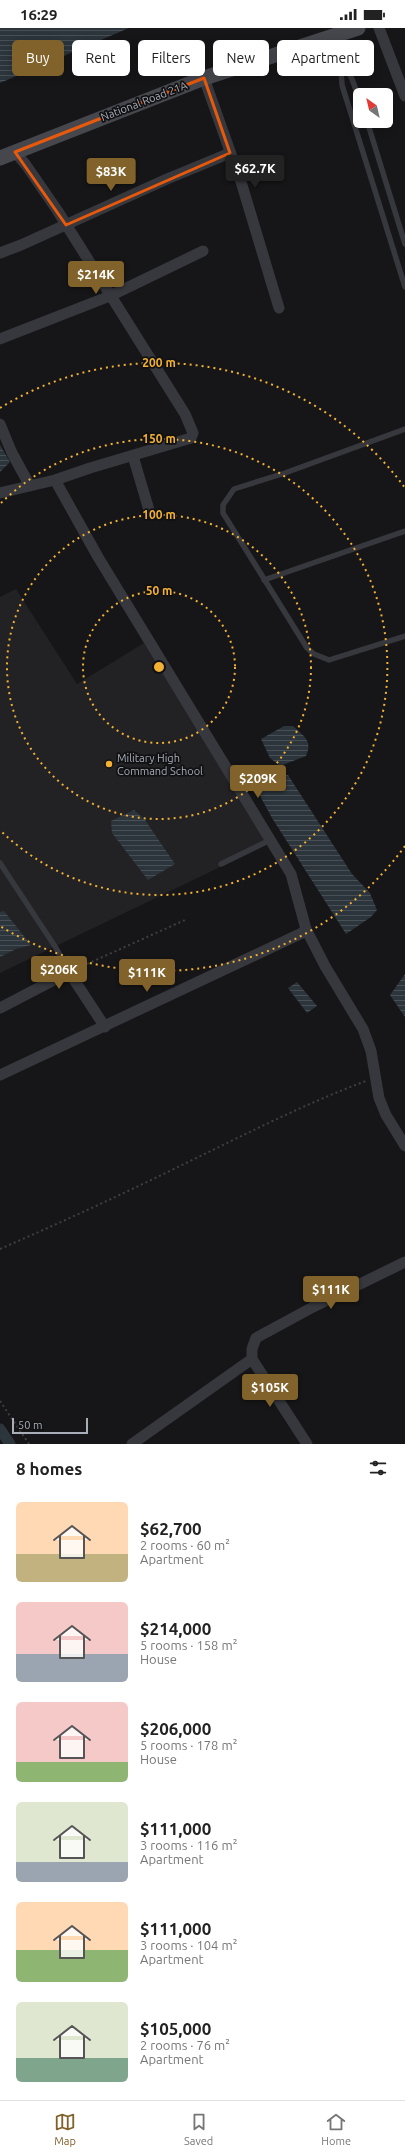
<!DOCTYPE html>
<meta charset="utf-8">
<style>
:root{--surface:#fff;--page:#f6f6f6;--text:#222;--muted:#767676;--line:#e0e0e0;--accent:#80622a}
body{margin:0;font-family:Ubuntu,sans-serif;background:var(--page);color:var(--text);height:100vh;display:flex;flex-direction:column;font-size:15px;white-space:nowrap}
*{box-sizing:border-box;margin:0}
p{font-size:13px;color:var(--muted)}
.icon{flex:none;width:22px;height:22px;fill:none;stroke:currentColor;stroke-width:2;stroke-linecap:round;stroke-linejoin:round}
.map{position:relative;height:1416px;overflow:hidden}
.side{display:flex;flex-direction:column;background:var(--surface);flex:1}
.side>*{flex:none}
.guide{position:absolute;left:12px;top:12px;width:381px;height:36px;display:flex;gap:8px}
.needle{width:26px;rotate:326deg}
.controls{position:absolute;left:353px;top:60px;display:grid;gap:8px}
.controls a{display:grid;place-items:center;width:40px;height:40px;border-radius:6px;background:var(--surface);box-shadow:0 2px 10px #0003;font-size:20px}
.scale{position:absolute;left:12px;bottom:10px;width:76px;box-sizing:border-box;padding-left:4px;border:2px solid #a8adb8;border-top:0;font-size:11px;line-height:14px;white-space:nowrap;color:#a8adb8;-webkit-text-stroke:3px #111113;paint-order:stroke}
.price{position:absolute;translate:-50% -34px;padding:0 9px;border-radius:4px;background:var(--accent);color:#fff;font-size:13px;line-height:26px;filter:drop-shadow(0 1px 2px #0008)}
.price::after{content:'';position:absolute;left:50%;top:24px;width:12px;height:9px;margin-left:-6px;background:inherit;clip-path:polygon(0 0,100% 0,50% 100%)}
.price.on{background:#222;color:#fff}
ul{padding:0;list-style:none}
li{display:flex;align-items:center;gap:12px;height:100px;padding:0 16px}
li span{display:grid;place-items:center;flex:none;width:112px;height:80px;border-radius:6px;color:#555}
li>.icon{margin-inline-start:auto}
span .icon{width:48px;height:48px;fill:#fffc;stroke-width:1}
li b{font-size:17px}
h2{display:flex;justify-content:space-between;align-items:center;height:48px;padding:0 16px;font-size:17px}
.chip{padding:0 14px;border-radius:6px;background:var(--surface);box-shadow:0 2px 10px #0003;font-size:14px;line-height:36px}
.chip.on{background:var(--accent);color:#fff}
.status{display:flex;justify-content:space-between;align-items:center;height:28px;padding:0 20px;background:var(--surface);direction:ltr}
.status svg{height:11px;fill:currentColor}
.dock{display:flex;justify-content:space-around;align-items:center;height:56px;border-top:1px solid var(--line);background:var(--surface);font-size:11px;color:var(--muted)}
.dock a{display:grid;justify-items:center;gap:2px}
.dock .on{color:var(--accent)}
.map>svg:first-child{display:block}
</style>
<div class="status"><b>16:29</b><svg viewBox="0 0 49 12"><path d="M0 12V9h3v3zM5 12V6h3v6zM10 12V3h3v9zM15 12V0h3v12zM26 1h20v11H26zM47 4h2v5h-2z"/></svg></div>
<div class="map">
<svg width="405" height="1416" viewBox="0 0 405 1416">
<defs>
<pattern id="water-rules" width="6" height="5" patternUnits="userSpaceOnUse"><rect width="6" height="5" fill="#2c353c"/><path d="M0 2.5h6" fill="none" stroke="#485056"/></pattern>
</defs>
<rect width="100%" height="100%" fill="#161618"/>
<!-- built -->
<path fill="#222225" d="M16 561 77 656 144 615 268 816 0 945V569Z"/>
<!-- water -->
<path fill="url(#water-rules)" d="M0 0H129L0 55Z
M0 417 10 434 0 444Z
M284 698H293C304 708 313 713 306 728L280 738 270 730 261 711Z
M259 738C272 739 273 748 288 747L352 846 370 865 377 882 371 889 346 906 272 790 253 755 250 744Z
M134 782 145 792 175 836 148 852 112 805 111 793Z
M4 883 31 917 16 921 0 929V884Z
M405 946V989L390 967Z
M297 954 317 978 307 985 288 960Z"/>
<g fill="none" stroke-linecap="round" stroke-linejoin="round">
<!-- canal -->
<path stroke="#2c353c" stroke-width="11" d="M0 1401 10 1416"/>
<!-- path -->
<path stroke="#3d3f44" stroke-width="2" stroke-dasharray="2 3" stroke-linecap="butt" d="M78 940 185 892
M0 1221C62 1194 123 1166 184 1136 244 1107 304 1076 366 1053
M0 1373 29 1416"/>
<!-- lane -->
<path stroke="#37383d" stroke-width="5.5" d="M330 10 352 51 360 73
M340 27 342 57 405 259
M367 93 405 216
M405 401 285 445 234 461 223 477V485L307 620 314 626 329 632 405 608
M264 552 405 503
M0 835 56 920 69 944
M221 836 270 812"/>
<!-- street -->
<path stroke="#37383d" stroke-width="11" d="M379 0 405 68
M204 50 242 157 279 280
M0 225 21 217 167 151 230 125
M0 311 110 268 203 223
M0 396 12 425 30 458
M133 428 149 482
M55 452 98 529 291 846 306 901 325 938 363 1001 371 1023 379 1070 386 1087 405 1118
M0 465 55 452 90 440 191 410 193 405 185 386 57 182 26 137 15 124
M0 980 69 944 105 999
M0 1047 302 905 306 901
M132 1416 252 1331
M307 1416 252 1331V1321L256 1310 313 1279 405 1234"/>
<!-- secondary -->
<path stroke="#45474d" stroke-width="15" d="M0 130 204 50 358 0"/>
</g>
<!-- marked area -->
<path fill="none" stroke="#e8590c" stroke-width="3" stroke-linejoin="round" d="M204 50 230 125 66 197 15 124Z"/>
<!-- distance rings -->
<g fill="none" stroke="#f2b134" stroke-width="2" stroke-dasharray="2 4">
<circle cx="159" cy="639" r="76"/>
<circle cx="159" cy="639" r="152"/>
<path d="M1 475A228 228 0 1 1 1 803"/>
<path d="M405 818A304 304 0 0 1 0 898M0 380A304 304 0 0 1 405 460"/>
</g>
<!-- markers -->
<circle fill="#f2b134" stroke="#111113" stroke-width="1.5" cx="109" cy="736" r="4"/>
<g text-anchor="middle" stroke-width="3.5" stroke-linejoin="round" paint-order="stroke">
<!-- street labels -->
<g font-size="11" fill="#a8adb8" stroke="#111113">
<text transform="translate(144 73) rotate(-21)" y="4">National Road 21A</text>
</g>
<!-- poi labels -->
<g font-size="11" fill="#a8adb8" stroke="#111113" text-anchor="start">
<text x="117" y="734">Military High<tspan x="117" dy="13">Command School</tspan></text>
</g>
</g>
<circle cx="159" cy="639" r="6" fill="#f2b134" stroke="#111113" stroke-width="2"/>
<g font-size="12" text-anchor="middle" font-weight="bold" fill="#f2b134" stroke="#111113" stroke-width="3.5" stroke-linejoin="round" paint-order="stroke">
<text x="159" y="339">200 m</text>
<text x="159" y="415">150 m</text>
<text x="159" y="491">100 m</text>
<text x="159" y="567">50 m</text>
</g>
</svg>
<div class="controls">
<a><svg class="needle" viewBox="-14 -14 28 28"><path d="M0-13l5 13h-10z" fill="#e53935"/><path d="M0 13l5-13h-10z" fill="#767676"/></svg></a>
</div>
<div class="scale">50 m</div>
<b class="price on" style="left:255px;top:161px">$62.7K</b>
<b class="price" style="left:111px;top:164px">$83K</b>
<b class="price" style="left:96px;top:267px">$214K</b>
<b class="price" style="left:258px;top:771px">$209K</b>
<b class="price" style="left:59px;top:962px">$206K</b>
<b class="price" style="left:147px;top:965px">$111K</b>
<b class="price" style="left:331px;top:1282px">$111K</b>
<b class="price" style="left:270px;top:1380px">$105K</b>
<div class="guide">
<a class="chip on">Buy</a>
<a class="chip">Rent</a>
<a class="chip">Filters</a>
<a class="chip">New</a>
<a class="chip">Apartment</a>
</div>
</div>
<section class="side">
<h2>8 homes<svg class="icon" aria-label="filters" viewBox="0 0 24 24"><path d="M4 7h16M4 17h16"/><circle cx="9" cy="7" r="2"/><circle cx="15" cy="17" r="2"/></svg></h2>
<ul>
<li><span style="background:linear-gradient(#ffd9b3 65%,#c2b280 0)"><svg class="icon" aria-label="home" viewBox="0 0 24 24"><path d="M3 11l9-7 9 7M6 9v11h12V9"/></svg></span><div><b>$62,700</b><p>2 rooms · 60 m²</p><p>Apartment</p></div></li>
<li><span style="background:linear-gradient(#f6c9c9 65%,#9aa5b1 0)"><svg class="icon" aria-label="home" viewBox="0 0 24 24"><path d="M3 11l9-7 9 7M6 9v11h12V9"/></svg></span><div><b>$214,000</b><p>5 rooms · 158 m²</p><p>House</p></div></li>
<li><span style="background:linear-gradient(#f6c9c9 75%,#8fb573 0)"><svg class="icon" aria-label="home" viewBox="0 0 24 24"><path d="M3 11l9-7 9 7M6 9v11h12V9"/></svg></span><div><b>$206,000</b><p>5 rooms · 178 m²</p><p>House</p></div></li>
<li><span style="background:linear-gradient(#dfe7d0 75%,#9aa5b1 0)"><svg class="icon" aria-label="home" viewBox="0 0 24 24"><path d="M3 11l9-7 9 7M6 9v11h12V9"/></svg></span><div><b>$111,000</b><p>3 rooms · 116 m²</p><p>Apartment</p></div></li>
<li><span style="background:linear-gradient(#ffd9b3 60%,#8fb573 0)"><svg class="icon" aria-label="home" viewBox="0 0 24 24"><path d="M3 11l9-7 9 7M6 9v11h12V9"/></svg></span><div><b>$111,000</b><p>3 rooms · 104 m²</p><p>Apartment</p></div></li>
<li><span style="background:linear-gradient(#dfe7d0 70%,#7fa58c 0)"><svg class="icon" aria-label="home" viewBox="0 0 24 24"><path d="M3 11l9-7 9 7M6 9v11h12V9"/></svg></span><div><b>$105,000</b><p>2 rooms · 76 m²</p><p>Apartment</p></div></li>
</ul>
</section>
<nav class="dock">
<a class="on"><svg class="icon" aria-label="map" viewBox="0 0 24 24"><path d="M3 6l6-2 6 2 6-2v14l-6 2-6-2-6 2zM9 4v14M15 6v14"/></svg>Map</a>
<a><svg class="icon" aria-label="saved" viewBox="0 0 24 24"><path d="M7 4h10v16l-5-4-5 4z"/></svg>Saved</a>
<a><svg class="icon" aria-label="home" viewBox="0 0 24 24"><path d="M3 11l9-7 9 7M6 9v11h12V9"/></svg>Home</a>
</nav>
